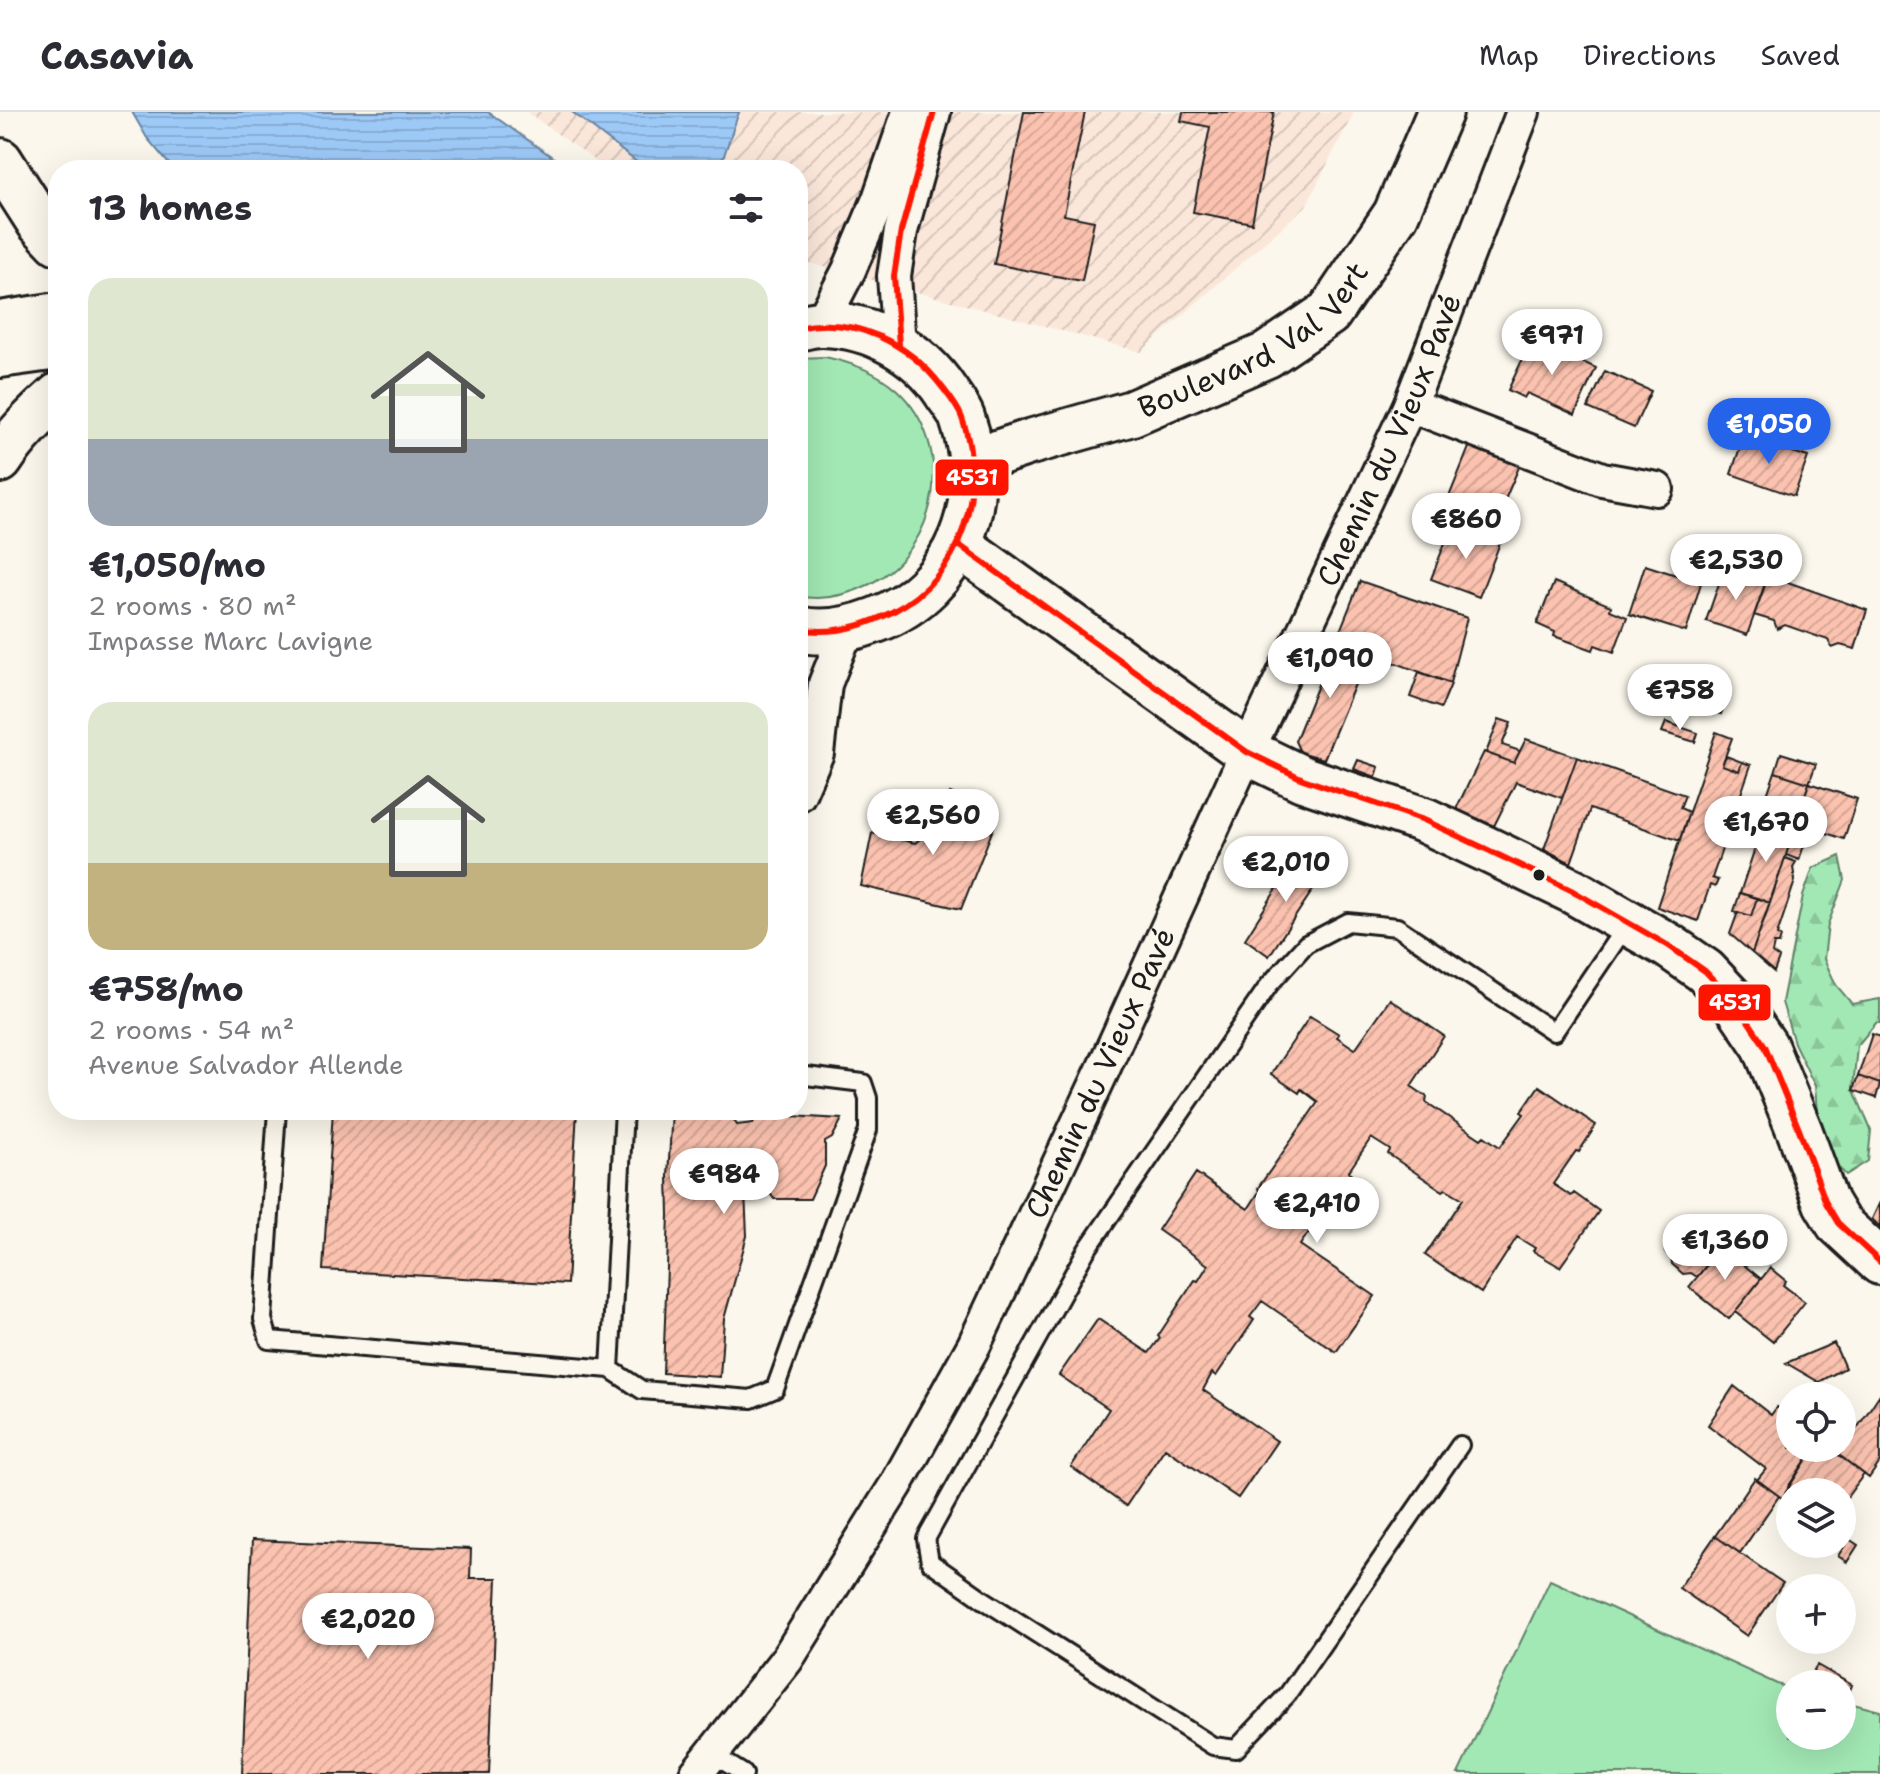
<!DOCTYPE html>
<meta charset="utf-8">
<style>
:root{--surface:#fff;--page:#f7f7f7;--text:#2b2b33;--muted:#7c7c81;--line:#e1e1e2;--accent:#2563eb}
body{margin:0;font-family:"Shantell Sans",sans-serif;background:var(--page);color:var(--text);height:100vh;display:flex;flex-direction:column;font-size:30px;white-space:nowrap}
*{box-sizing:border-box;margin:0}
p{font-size:26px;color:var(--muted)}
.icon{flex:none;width:44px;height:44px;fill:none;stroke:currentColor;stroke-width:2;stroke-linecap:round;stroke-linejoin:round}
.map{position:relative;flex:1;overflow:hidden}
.drawer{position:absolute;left:48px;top:48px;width:760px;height:960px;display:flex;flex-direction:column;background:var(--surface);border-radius:32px;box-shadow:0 8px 32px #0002}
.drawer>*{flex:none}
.controls{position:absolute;left:1776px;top:1270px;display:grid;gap:16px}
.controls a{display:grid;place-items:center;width:80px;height:80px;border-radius:50%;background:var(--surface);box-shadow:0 8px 32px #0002;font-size:40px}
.price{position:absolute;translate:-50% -68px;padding:0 18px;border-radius:28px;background:#fff;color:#222;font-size:26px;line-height:52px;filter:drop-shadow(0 2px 4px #0008)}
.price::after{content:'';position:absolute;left:50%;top:48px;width:24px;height:18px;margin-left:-12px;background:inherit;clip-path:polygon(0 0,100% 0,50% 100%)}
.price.active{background:var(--accent);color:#fff}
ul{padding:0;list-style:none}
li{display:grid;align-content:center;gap:16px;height:424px;padding:0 40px}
li span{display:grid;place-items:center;height:248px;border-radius:24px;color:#555}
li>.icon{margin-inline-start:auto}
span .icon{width:144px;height:144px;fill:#fffc;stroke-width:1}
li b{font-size:34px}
h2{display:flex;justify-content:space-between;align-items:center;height:96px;padding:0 40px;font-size:34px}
header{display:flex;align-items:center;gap:48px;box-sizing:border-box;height:112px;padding:0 40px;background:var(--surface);border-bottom:2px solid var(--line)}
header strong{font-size:38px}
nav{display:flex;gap:44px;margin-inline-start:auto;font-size:28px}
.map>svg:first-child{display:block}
</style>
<header>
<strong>Casavia</strong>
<nav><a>Map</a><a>Directions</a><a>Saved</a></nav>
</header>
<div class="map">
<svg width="1880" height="1662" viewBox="0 0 1880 1662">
<defs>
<pattern id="industrial-furrows" width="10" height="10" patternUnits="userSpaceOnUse" patternTransform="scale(2)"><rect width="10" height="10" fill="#fbe7da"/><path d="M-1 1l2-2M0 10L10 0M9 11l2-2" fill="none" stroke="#d7c6ba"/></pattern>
<pattern id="forest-firs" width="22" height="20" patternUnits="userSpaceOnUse" patternTransform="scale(2)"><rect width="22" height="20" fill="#a2e8b4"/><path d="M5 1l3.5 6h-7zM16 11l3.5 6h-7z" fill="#8bc69a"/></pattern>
<pattern id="water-rules" width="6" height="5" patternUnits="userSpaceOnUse" patternTransform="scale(2)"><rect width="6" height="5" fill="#9dc9f7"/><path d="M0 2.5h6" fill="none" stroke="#87acd3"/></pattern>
<pattern id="building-hatch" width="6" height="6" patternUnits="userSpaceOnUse" patternTransform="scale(2)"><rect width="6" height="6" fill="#fbc2af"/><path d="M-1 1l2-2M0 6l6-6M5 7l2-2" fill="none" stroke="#d7a696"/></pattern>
</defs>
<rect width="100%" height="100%" fill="#fbf7ec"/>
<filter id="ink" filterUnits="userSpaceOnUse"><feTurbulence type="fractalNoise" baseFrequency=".0125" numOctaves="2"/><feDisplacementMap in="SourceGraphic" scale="16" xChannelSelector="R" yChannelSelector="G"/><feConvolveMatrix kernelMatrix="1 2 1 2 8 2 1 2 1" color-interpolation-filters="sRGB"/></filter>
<g filter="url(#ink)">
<!-- industrial -->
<path fill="url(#industrial-furrows)" d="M527 0H1354L1306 94 1141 240 798 148V58H608Z"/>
<!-- green -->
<path fill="#a2e8b4" stroke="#5f8268" stroke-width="2" d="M825 245C852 251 876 259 897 278 956 333 941 435 870 472 848 483 822 489 798 484V246Z
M1550 1468 1777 1572 1790 1576V1624H1842V1589L1880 1599V1662H1458Z"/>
<!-- forest -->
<path fill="url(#forest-firs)" stroke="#5f8268" stroke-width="2" d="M1840 744 1845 768 1828 812 1824 847 1836 873 1852 892 1880 887V911H1876L1857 934 1853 976 1871 1018 1868 1049 1846 1063 1830 1047 1818 1014 1815 974 1794 931 1782 890 1803 784 1813 756Z"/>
<!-- water -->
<path fill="url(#water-rules)" stroke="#69849f" stroke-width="2" d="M132 0H488L571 58H174L147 26Z
M572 0H739L719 58H647Z"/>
<!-- building -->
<path fill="url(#building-hatch)" stroke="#1c1c1c" stroke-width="2" d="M1024 0H1085L1064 103 1094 109 1082 169 994 152Z
M1183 0H1274L1252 111 1193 100 1210 15 1181 9Z
M1532 227 1596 256 1575 303 1527 281 1524 286 1508 278Z
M1605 259 1651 279 1634 316 1588 296Z
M1744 324 1808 345 1794 384 1731 362Z
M1472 328 1522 348 1498 404 1449 385Z
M1452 413 1500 431 1479 485 1431 467Z
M1645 453 1701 471 1686 520 1629 502Z
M1723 460 1746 469 1748 462 1767 468 1747 523 1706 509Z
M1768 463 1867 498 1855 537 1840 533 1832 536 1828 528 1785 513 1777 517 1774 509 1754 503Z
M1360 469 1467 506 1450 571 1336 529Z
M1554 470 1611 494 1610 498 1627 505 1614 540 1595 533 1593 538 1554 524 1555 520 1537 512Z
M1336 529 1368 541 1324 647 1300 640 1295 629Z
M1419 560 1451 572 1441 596 1410 585Z
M1718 571 1731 574 1725 590 1713 587Z
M1713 587 1725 590 1721 602 1709 598Z
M1499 607 1511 611 1502 633 1520 639 1514 651 1486 641Z
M1666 610 1698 621 1695 630 1662 620Z
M1716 620 1732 626 1722 653 1739 659 1742 650 1751 653 1712 766 1718 768 1715 775 1710 773 1698 809 1657 795Z
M1526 627 1577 645 1562 686 1516 670 1494 714 1456 697 1484 640 1514 651Z
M1781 641 1816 652 1809 671 1775 660Z
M1726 644 1742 650 1739 659 1722 653Z
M1577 645 1685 683 1680 696 1689 700 1680 729 1590 697 1571 751 1544 737Z
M1358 648 1379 655 1376 665 1354 657Z
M1775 660 1809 671 1793 722 1766 713 1776 685 1767 683Z
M1809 671 1857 687 1844 727 1796 711Z
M950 681 999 702 961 797 861 774 872 721 916 731 917 729 931 722 933 723Z
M1796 711 1810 716 1799 748 1786 743Z
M1763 712 1793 722 1770 791 1740 781Z
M1306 741 1328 755 1269 844 1245 827 1288 759 1292 761Z
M1785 746 1796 750 1793 755 1795 769 1777 823 1781 825 1779 832H1774L1772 841 1779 846 1774 860 1752 841Z
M1740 781 1757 786 1751 804 1734 799Z
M1757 786 1770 791 1752 841 1730 822 1738 800 1751 804Z
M1390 887 1444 924 1411 974 1427 985 1426 990 1481 1027 1484 1024 1500 1035 1524 1002 1521 1000 1539 974 1596 1013 1579 1040 1576 1039 1553 1072 1571 1084 1574 1081 1599 1099 1560 1155 1533 1139 1535 1136 1517 1125 1481 1181 1425 1143 1463 1087 1446 1077 1443 1079 1388 1042 1390 1038 1371 1026 1349 1059 1351 1063 1315 1119 1311 1117 1300 1133 1375 1184 1336 1240 1262 1189 1250 1205 1254 1208 1216 1264 1212 1261 1203 1278 1277 1329 1238 1386 1165 1336 1126 1394 1071 1355 1109 1297 1059 1263 1098 1207 1149 1241 1160 1226 1158 1224 1195 1168 1198 1169 1208 1153 1158 1118 1196 1061 1248 1097 1259 1080 1258 1076 1318 990 1301 977 1299 981 1271 962 1310 904 1339 922 1337 925 1355 937Z
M1872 922 1880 925V972L1858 964Z
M1858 964 1880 972 1876 986 1853 978Z
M333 998H577L567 1172 323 1158Z
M672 999H728L737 1013 753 1011 756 1002 842 1007 832 1026 825 1030V1054L810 1087H774L769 1080 745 1079 747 1124 724 1207 720 1265 663 1261 669 1103 668 1064Z
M1880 1090V1115L1872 1107Z
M1694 1103 1726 1129 1697 1165 1691 1161 1683 1162 1672 1152 1671 1145 1665 1140Z
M1724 1132 1736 1143 1734 1145 1761 1167 1729 1207 1689 1175Z
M1770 1156 1786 1169 1783 1173 1805 1190 1773 1230 1735 1200Z
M1834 1231 1845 1256 1819 1270 1786 1251Z
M1734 1274 1771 1303 1777 1295 1790 1305V1336H1814L1782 1386 1757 1368 1766 1357 1708 1313Z
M1880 1282V1350L1869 1366 1839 1343Z
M1814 1336H1829L1864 1362 1842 1392V1380H1795L1788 1375Z
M1755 1366 1779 1384 1740 1441 1715 1424Z
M1715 1424 1783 1471 1747 1524 1679 1476Z
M1849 1427 1858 1433 1847 1450 1838 1444Z
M252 1428 471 1437 470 1466H497L489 1662H242Z
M1817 1553 1852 1573 1847 1586 1842 1583V1572H1824L1810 1564Z"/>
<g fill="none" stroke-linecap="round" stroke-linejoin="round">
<!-- lane casing -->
<g stroke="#1c1c1c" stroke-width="22">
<path id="lane" d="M277 998 263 1207 269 1228 610 1257 642 1278 751 1287 775 1277 868 1018V986L863 971 798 963
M610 1257 624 998
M1460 1333 1288 1582 1236 1637 1213 1634 984 1488 930 1450 926 1427 1086 1139 1269 873 1306 832 1348 810 1397 815 1554 920 1627 812
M712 1642 744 1662"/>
</g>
<!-- street casing -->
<g stroke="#1c1c1c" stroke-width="38">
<g id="street">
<path d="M821 212 849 158 879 87 909 0"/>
<path d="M899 233 894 164 901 119 934 0"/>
<path d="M1410 293 1602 367 1657 377"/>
<path d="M798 677 799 682 817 641 825 572 847 517"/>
<path id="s1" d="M696 1662 787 1547 896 1373 974 1233 1100 964 1247 640 1410 293 1523 0"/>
</g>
</g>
<!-- secondary casing -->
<g stroke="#1c1c1c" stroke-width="50">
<g id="secondary">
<path d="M0 212 58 203"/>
<path d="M798 216C806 214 814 212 822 212 872 213 919 239 946 280 951 288 959 297 962 306 991 388 959 476 876 508 852 517 823 523 798 517"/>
<path d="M0 243 58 235"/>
<path id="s2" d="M973 349 1030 330 1132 301 1267 243 1329 201 1396 102 1440 0"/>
<path d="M959 433 1247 640 1303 667 1424 708 1488 738 1573 779 1669 834 1705 859 1738 894 1765 934 1800 1020 1826 1091 1838 1111 1880 1150"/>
</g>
</g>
<!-- highway casing -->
<g stroke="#1c1c1c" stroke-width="50">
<path id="highway" d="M0 49 39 110 58 130
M0 348C16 323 36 304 58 284"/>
</g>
<!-- lane -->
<use href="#lane" stroke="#fbf7ec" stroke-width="16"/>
<!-- street -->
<use href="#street" stroke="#fbf7ec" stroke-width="32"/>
<!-- secondary -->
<use href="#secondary" stroke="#fbf7ec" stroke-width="44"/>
<!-- highway -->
<use href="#highway" stroke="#fbf7ec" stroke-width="44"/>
<!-- bus-1 casing -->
<g stroke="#fbf7ec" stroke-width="12">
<path id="bus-1" d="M798 216C853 203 909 231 942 275 949 284 958 295 962 306 988 378 963 464 892 500 863 515 831 523 798 517
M899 233 894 164 901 119 934 0
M959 433 1247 640 1303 667 1424 708 1488 738 1573 779 1669 834 1705 859 1738 894 1765 934 1800 1020 1826 1091 1838 1111 1880 1150"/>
</g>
<!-- bus-1 -->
<use href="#bus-1" stroke="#ff1400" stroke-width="6"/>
</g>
</g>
<!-- markers -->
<circle fill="#1c1c1c" stroke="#fbf7ec" stroke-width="3" cx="1539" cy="763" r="7"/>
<g text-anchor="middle" stroke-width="8" stroke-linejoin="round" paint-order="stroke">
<!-- street labels -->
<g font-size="30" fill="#1c1c1c" stroke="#fbf7ec">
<text dy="10" stroke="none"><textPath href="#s2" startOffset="310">Boulevard Val Vert</textPath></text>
<text dy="10" stroke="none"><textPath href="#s1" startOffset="1508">Chemin du Vieux Pavé</textPath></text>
<text dy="10" stroke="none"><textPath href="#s1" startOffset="812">Chemin du Vieux Pavé</textPath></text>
</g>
</g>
<g stroke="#fbf7ec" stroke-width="3">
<rect x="934" y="346" width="76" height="39" rx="8" fill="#ff1400"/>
<rect x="1697" y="871" width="75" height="39" rx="8" fill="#ff1400"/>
</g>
<g font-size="22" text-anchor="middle" font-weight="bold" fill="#fff">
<text x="972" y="373">4531</text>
<text x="1735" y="898">4531</text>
</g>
</svg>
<div class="controls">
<a><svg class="icon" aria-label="locate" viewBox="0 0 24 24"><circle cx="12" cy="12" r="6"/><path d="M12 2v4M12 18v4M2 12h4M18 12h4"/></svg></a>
<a><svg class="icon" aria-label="layers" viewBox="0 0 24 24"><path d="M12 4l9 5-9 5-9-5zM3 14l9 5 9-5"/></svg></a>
<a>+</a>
<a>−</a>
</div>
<b class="price" style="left:1552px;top:265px">€971</b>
<b class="price active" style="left:1769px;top:354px">€1,050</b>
<b class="price" style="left:1466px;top:449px">€860</b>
<b class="price" style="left:1736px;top:490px">€2,530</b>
<b class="price" style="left:1330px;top:588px">€1,090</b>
<b class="price" style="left:1680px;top:620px">€758</b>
<b class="price" style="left:933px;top:745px">€2,560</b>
<b class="price" style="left:1766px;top:752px">€1,670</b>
<b class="price" style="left:1286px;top:792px">€2,010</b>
<b class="price" style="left:724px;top:1104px">€984</b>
<b class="price" style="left:1317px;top:1133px">€2,410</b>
<b class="price" style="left:1725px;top:1170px">€1,360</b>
<b class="price" style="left:368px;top:1549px">€2,020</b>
<section class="drawer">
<h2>13 homes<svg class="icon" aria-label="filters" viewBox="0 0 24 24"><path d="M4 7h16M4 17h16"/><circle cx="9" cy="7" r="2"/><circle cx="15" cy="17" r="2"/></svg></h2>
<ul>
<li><span style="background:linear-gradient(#dfe7d0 65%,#9aa5b1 0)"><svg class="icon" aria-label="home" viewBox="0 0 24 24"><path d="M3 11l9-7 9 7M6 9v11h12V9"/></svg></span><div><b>€1,050/mo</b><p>2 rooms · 80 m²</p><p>Impasse Marc Lavigne</p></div></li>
<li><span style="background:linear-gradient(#dfe7d0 65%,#c2b280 0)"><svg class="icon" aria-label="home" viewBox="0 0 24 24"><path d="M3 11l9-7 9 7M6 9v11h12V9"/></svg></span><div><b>€758/mo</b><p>2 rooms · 54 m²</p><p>Avenue Salvador Allende</p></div></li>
</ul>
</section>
</div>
